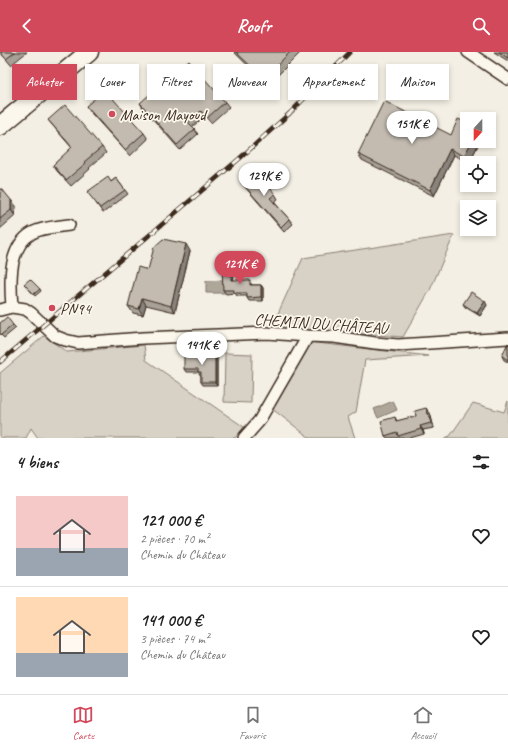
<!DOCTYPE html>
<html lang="fr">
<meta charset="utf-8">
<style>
:root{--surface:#fff;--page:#f6f6f6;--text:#222;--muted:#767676;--line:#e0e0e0;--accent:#d1495b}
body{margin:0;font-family:Caveat,sans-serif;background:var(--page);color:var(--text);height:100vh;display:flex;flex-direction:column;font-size:15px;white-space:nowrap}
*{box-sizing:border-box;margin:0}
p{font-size:13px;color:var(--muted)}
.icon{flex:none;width:22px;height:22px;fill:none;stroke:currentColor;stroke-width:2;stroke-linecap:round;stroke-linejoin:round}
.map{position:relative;height:386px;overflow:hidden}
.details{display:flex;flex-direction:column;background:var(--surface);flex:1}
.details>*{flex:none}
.hud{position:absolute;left:12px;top:12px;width:484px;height:36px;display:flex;gap:8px}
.needle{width:26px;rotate:201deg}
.buttons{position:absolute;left:460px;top:60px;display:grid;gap:8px}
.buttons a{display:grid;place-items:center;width:36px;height:36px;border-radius:0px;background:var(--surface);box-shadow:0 2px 6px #0003;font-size:20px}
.price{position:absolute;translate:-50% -34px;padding:0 9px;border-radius:14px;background:#fff;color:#222;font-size:13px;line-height:26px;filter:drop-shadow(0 1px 2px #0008)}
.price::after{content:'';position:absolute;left:50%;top:24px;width:12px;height:9px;margin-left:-6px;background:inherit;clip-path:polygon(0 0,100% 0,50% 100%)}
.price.current{background:var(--accent);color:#fff}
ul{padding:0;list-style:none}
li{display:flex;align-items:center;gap:12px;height:100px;padding:0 16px}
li+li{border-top:1px solid var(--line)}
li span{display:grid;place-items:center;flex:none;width:112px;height:80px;border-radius:0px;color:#555}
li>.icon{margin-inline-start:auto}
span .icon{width:48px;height:48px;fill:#fffc;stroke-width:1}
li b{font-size:17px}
h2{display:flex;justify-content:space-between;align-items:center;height:48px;padding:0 16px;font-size:17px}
.tag{padding:0 14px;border-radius:0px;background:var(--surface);box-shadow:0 2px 6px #0003;font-size:14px;line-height:36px}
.tag.current{background:var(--accent);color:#fff}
header{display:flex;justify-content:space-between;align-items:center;height:52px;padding:0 16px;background:var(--accent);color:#fff;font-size:18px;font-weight:600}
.tabs{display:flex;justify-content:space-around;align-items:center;height:56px;border-top:1px solid var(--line);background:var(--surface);font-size:11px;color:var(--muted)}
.tabs a{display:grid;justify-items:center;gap:2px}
.tabs .current{color:var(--accent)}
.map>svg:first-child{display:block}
</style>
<header><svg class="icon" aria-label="back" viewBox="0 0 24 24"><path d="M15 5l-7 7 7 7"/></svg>Roofr<svg class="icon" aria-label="search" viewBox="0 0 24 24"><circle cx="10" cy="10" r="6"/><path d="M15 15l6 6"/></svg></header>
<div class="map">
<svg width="508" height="386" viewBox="0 0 508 386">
<rect width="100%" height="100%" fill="#f3efe4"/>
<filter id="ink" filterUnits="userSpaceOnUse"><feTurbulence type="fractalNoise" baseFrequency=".025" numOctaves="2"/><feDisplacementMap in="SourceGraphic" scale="8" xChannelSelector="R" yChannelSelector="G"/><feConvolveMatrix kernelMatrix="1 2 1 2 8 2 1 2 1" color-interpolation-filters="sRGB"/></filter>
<g filter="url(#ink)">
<!-- green -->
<path fill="#d8d1c6" stroke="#8a7e72" d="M454 183 430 238 403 285 309 278 271 277 303 206Z
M44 284 67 300 144 293 146 308 244 375 235 386H38L31 376 26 386H0V321Z
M308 290 429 304 365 308 356 360 348 365 355 386H310L271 356Z
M225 301 252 302 251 351 224 350Z
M508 349V386H445L450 384 473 351 504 360Z"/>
<!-- water -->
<path fill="#afa69a" stroke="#817468" d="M224 228 225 241H206V229Z
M393 349 397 358 378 366 374 357Z"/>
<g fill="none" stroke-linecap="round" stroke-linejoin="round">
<!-- street casing -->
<g stroke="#3b2a1e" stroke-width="14">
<path id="street" d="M468 0 508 27
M12 255C10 230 8 195 32 181 43 175 57 175 69 173
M0 258 12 255 25 257 31 261 55 284 65 288 78 291 143 286 267 281 308 284 334 285 375 291 398 293 508 286
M244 386 259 369 308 284"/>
</g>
<!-- primary casing -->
<g stroke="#3b2a1e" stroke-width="21">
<path id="primary" d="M0 74 89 0"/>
</g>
<!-- street -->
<use href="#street" stroke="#fbf7ec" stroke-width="11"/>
<!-- primary -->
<use href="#primary" stroke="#fbf7ec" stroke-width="18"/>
<!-- rail casing -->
<g stroke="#3b2a1e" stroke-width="4.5">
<path id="rail" d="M0 310 239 107 290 61 350 0"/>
</g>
<!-- rail -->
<use href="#rail" stroke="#fbf7ec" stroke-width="3" stroke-dasharray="9" stroke-linecap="butt"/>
</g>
<!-- wall -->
<path fill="#a8a197" stroke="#3b2a1e" d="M0 0H27L11 13Z
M234 0H301L268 33Z
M494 0H508V9Z
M225 50 229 55 211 71 205 64 192 75 198 82 180 98 143 56 140 51Z
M86 54 144 81 148 87 130 104 91 61Z
M48 68 102 95 106 101 89 116 90 117 71 134 57 119 53 113 72 96 53 74Z
M451 83 467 89H480L469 111 454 103 434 144 362 108 358 102Z
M116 126 128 142 103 161 91 144Z
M241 130 275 142 278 147 274 150 289 167 293 172 284 180 245 135Z
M0 137 16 154 15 164 0 177Z
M190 199 175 260 146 253 143 263 133 261 128 254 148 218Z
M231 214 233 218V228L252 232V233H261L263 236V249H249L247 246V244H237L235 241 226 242 223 238Z
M26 234 40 237 41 239 35 244Z
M463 252 487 253 480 264 465 255Z
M0 271 13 273 16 276 4 286 0 282Z
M508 291V310L504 308 502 304Z
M215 303 217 306V333H203L201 330V324L198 320H186L184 317Z
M430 361 434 376 423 378 424 382 410 386H400L399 385 397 386H387L385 384 395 365 397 369Z"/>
<!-- shaded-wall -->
<path fill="#88837b" stroke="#3b2a1e" d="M472 89H480L469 111 464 104Z
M450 97 454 103 434 144 430 138Z
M11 148 16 154 15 164 11 158Z
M186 192 190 199 175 260 171 254Z
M231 214 233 218 234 232 231 228Z
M261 233 263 236V249L261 245Z
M142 246 146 253 143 263 139 257Z
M485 249 487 253 480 264 477 261Z
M215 303 217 306V333L215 330Z
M426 356 430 361 434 376 431 371Z
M420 374 423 378 424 382 421 377Z"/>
<!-- building -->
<path fill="#c3bbb0" stroke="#3b2a1e" d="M0 0H15L6 7Z
M236 0H290L264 27Z
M499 0H508V6Z
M188 8 225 50 207 66 201 59 188 70 195 77 177 93 140 51Z
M105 38 144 81 125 98 86 54Z
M384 49 451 83 458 67 467 71V89H472L464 104 450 97 430 138 358 102Z
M65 53 102 95 84 110 86 111 66 128 53 113 72 95 48 68Z
M255 118 275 142 270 146 289 167 281 175 241 130Z
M108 125 111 130 116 126 125 138 100 156 87 140Z
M0 137H2L11 148V158L0 167Z
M163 187 186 192 171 254 142 246 139 257 128 254 138 215 148 218 154 195Z
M231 214V228H250V233H261V245L247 246V241H234V238H223L222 215Z
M30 227 40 237 34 242 24 232Z
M471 240 485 249 477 261 463 252Z
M7 265 13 273 1 283 0 281V271Z
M508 291V308L502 304Z
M184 303H215V330H201V320H198V317H184Z
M426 356 431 371 420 374 421 377 398 384 397 380 385 384 381 369 395 365 396 369 416 364 415 359Z"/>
</g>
<!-- markers -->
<g fill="#d1495b" stroke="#fbf7ec" stroke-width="1.5">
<circle cx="112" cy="62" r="4"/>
<circle cx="52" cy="256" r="4"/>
</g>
<g text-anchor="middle" stroke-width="3.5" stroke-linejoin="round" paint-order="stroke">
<!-- poi labels -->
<g font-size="16" fill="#3b2a1e" stroke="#fbf7ec" text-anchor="start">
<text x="120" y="68">Maison Mayoud</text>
<text x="60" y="262">PN94</text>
</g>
<!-- street labels -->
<g font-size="16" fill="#3b2a1e" stroke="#fbf7ec">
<text transform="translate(321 271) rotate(4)" y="6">CHEMIN DU CHÂTEAU</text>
</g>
</g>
</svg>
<div class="buttons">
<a><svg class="needle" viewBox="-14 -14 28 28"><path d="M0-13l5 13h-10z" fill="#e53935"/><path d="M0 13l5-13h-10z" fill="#767676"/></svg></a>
<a><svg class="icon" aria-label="locate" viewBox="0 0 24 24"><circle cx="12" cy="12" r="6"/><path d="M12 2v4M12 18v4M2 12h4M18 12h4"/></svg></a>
<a><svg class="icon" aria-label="layers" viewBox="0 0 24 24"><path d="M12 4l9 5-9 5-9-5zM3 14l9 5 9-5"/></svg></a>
</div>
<b class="price" style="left:412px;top:93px">151K €</b>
<b class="price" style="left:264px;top:145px">129K €</b>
<b class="price current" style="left:240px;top:233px">121K €</b>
<b class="price" style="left:202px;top:314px">141K €</b>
<div class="hud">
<a class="tag current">Acheter</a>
<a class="tag">Louer</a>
<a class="tag">Filtres</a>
<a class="tag">Nouveau</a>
<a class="tag">Appartement</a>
<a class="tag">Maison</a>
</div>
</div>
<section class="details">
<h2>4 biens<svg class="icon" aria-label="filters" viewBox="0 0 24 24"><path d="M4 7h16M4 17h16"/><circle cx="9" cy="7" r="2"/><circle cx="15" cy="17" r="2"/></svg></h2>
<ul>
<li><span style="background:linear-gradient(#f6c9c9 65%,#9aa5b1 0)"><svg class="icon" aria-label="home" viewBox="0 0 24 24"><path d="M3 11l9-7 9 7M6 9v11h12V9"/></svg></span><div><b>121 000 €</b><p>2 pièces · 70 m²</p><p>Chemin du Château</p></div><svg class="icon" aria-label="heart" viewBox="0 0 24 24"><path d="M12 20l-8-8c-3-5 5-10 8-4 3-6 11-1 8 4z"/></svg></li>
<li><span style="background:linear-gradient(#ffd9b3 70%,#9aa5b1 0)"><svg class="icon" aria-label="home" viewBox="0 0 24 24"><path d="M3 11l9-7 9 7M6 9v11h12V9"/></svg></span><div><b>141 000 €</b><p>3 pièces · 74 m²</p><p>Chemin du Château</p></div><svg class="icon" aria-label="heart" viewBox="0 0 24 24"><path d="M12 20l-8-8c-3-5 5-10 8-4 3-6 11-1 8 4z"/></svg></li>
</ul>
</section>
<nav class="tabs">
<a class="current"><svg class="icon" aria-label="map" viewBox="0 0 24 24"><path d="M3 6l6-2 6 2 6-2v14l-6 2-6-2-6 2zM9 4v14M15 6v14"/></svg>Carte</a>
<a><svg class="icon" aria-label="saved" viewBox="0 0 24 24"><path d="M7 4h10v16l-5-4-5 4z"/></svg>Favoris</a>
<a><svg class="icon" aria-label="home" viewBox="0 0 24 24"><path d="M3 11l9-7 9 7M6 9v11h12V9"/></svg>Accueil</a>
</nav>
